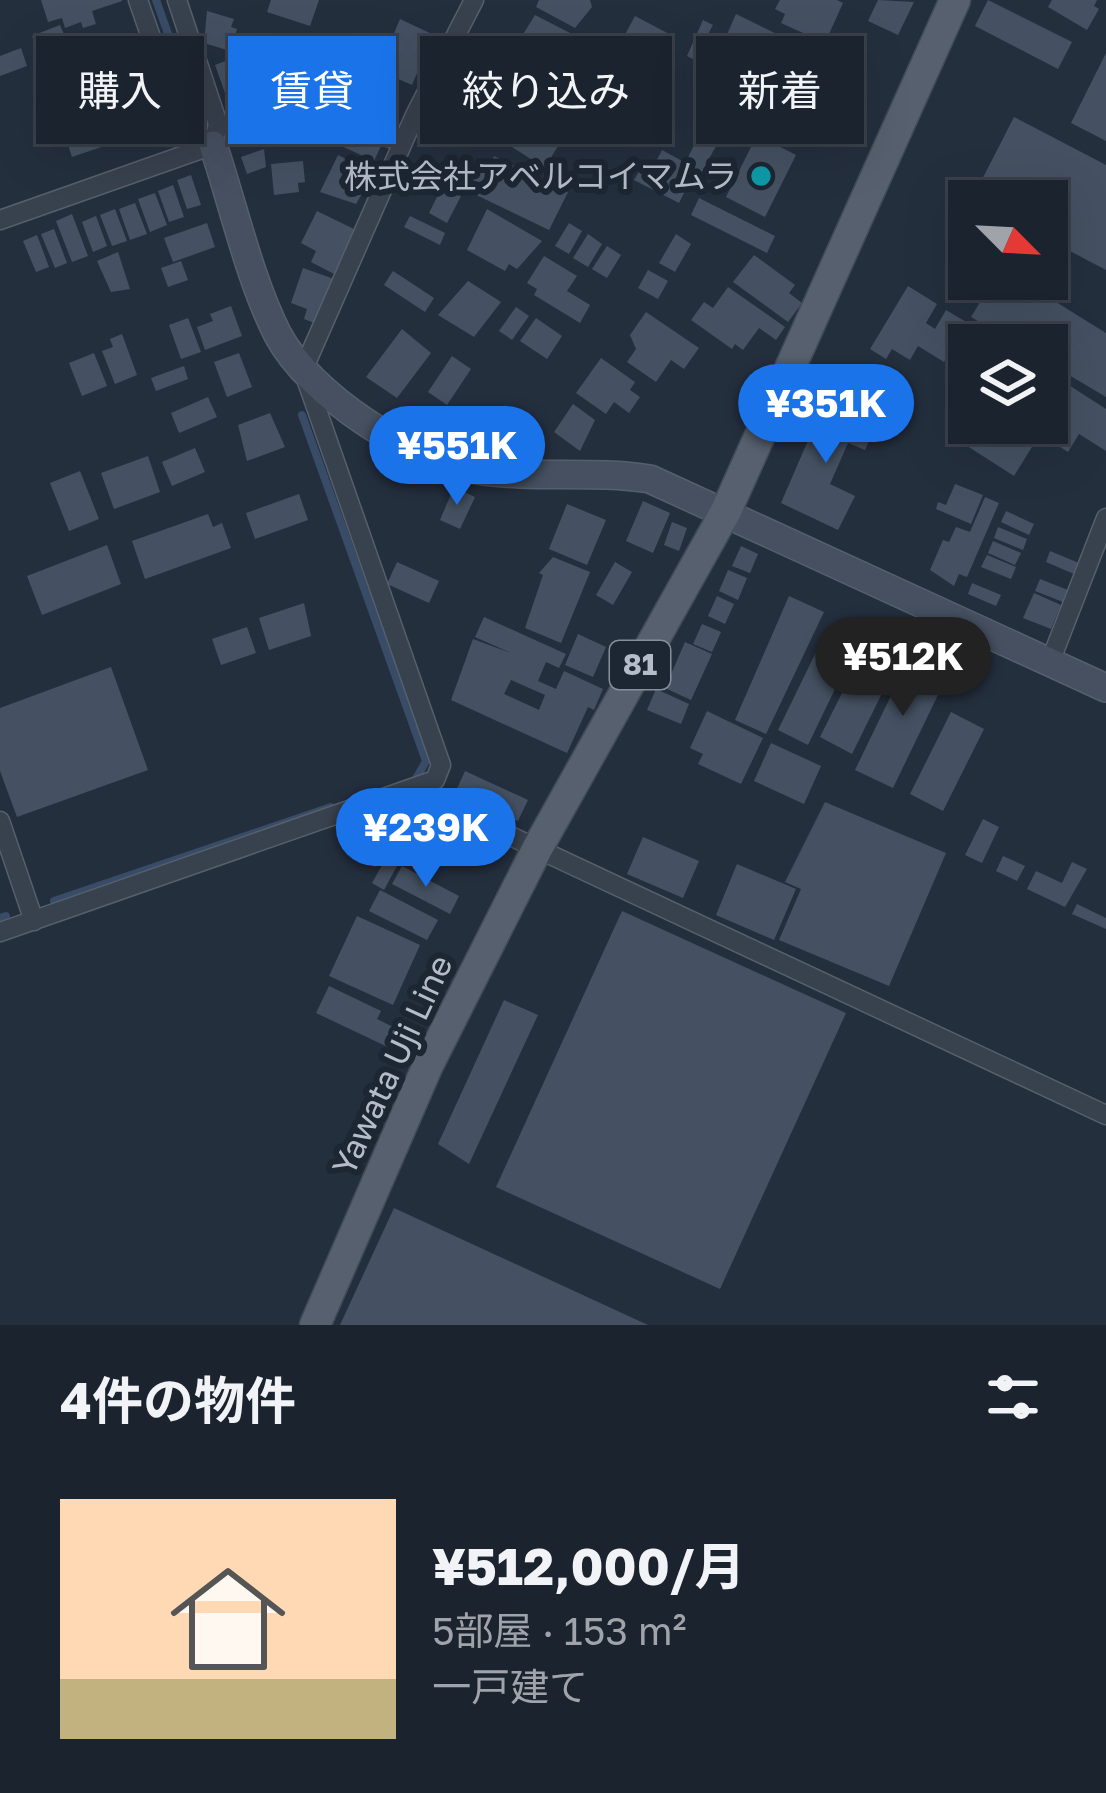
<!DOCTYPE html>
<html lang="ja">
<meta charset="utf-8">
<style>
:root{--surface:#1b232e;--page:#282f3a;--text:#f1f3f6;--muted:#a0a4aa;--line:#39404a;--accent:#1a73e8}
body{margin:0;font-family:"Golos Text","Noto Sans JP",sans-serif;background:var(--page);color:var(--text);height:100vh;display:flex;flex-direction:column;font-size:45px;white-space:nowrap}
*{box-sizing:border-box;margin:0}
p{font-size:39px;color:var(--muted)}
.icon{flex:none;width:66px;height:66px;fill:none;stroke:currentColor;stroke-width:2;stroke-linecap:round;stroke-linejoin:round}
.map{position:relative;height:1325px;overflow:hidden}
.drawer{display:flex;flex-direction:column;background:var(--surface);flex:1}
.drawer>*{flex:none}
.hud{position:absolute;left:36px;top:36px;width:1035px;height:108px;display:flex;gap:24px}
.needle{width:78px;rotate:114deg}
.tools{position:absolute;left:948px;top:180px;display:grid;gap:24px}
.tools a{display:grid;place-items:center;width:120px;height:120px;border-radius:0px;background:var(--surface);box-shadow:0 12px 48px #0002,0 0 0 3px var(--line);font-size:60px}
.price{position:absolute;translate:-50% -102px;padding:0 27px;border-radius:42px;background:var(--accent);color:#fff;font-size:39px;line-height:78px;filter:drop-shadow(0 3px 6px #0008)}
.price::after{content:'';position:absolute;left:50%;top:72px;width:36px;height:27px;margin-left:-18px;background:inherit;clip-path:polygon(0 0,100% 0,50% 100%)}
.price.on{background:#222;color:#fff}
ul{padding:0;list-style:none}
li{display:flex;align-items:center;gap:36px;height:300px;padding:0 60px}
li span{display:grid;place-items:center;flex:none;width:336px;height:240px;border-radius:0px;color:#555}
li>.icon{margin-inline-start:auto}
span .icon{width:144px;height:144px;fill:#fffc;stroke-width:1}
li b{font-size:51px}
h2{display:flex;justify-content:space-between;align-items:center;height:144px;padding:0 60px;font-size:51px}
.tag{padding:0 42px;border-radius:0px;background:var(--surface);box-shadow:0 12px 48px #0002,0 0 0 3px var(--line);font-size:42px;line-height:108px}
.tag.on{background:var(--accent);color:#fff}
.map>svg:first-child{display:block}
</style>
<div class="map">
<svg width="1106" height="1325" viewBox="0 0 1106 1325">
<rect width="100%" height="100%" fill="#242f3e"/>
<g fill="none" stroke-linecap="round" stroke-linejoin="round">
<!-- stream -->
<path stroke="#394c67" stroke-width="8" d="M156 0 193 104
M302 415 426 761 416 779
M54 901 331 807
M0 918 6 916"/>
</g>
<!-- building -->
<path fill="#455162" fill-rule="evenodd" d="M41 0H122V1L92 11 96 24 83 28 81 22 65 28 62 18 48 22Z
M271 0H319L310 26 267 12Z
M539 0H590L592 7 575 28 536 7Z
M780 0H837L843 3 825 43 781 23 785 14 775 9Z
M878 0 914 2 898 35 868 21Z
M988 0 1072 42 1058 69 975 26Z
M1052 0H1097L1094 6 1099 9 1087 30 1048 7Z
M207 11 234 19 231 27 237 29 230 51 204 43Z
M736 14 795 43 781 77 718 55Z
M535 15 578 37 576 43 569 40 553 70 518 52 517 44Z
M635 16 673 36 643 85 608 66Z
M400 19 434 35 426 69 420 66 412 85 368 66 380 41 389 45Z
M703 20 713 25 707 36 719 42 706 66 687 56Z
M60 25 69 46 41 58 32 36Z
M294 38 339 53 330 79 303 70 300 79 283 74Z
M138 41 146 62 103 77 96 56Z
M497 46 529 61 523 73 491 58Z
M21 48 27 66 0 76V56Z
M84 53 91 71 43 89 36 72Z
M1106 53V141L1071 123Z
M238 56 248 84 225 93 215 65Z
M136 70 142 89 117 98 111 78Z
M373 76 398 86 390 104 366 94Z
M481 78 513 97 488 140 456 121Z
M608 78 641 93 636 105 643 108 625 131 591 116Z
M301 85 328 96 313 130 287 119Z
M158 90 171 124 132 138 120 104Z
M116 104 128 138 72 157 61 124Z
M356 108 390 123 387 131 396 135 390 149 381 146 374 161 335 143Z
M1014 117 1106 165V270L1047 239V201H971Z
M512 120 545 138 549 131 562 139 545 168 501 140Z
M703 128 721 137 692 190 687 187 679 203 634 180 641 168 650 173 662 150 697 169 686 161Z
M757 135 796 155 765 217 726 197Z
M264 149 266 167 247 174 241 157Z
M338 155 374 173 356 204 320 192Z
M494 156 568 192 549 230 466 190 478 166 487 171Z
M303 161 305 182 298 183 299 192 274 195 271 164Z
M191 175 201 205 187 209 177 180Z
M173 185 184 217 169 222 158 191Z
M442 187 461 196 447 223 429 213Z
M155 193 167 225 150 232 138 199Z
M699 198 775 236 767 253 691 215Z
M135 203 147 234 130 240 119 209Z
M115 209 127 241 112 246 100 215Z
M487 209 542 241 517 269 509 264 505 271 467 250Z
M317 211 356 230 334 274 311 262 316 251 301 243Z
M72 214 88 256 72 262 56 221Z
M96 216 107 246 93 252 82 222Z
M410 216 445 233 440 245 404 227Z
M207 223 215 247 173 262 164 238Z
M569 223 582 231 569 254 555 246Z
M54 229 67 263 55 268 41 234Z
M588 234 602 244 588 267 573 258Z
M676 234 691 244 675 272 659 263Z
M37 235 49 267 36 272 23 241Z
M607 246 621 255 607 278 592 269Z
M118 252 130 289 111 292 97 261Z
M754 255 795 285 789 293 802 303 788 322 733 282Z
M544 256 577 276 567 291 590 305 580 323 534 295 537 289 527 283Z
M181 261 188 280 168 287 161 268Z
M303 268 334 279 317 324 304 319 307 309 291 303Z
M648 270 668 281 658 299 638 288Z
M393 271 434 298 425 312 384 285Z
M994 279H1019L1106 333V397L1047 362V345H1018L971 317Z
M468 281 501 302 474 337 438 315Z
M908 286 937 304 926 323 935 329 946 310 968 323 944 362 918 346 910 360 892 349 886 359 870 349Z
M728 287 785 327 776 340 759 328 743 350 735 344 732 349 691 320 704 302 713 308Z
M231 306 242 336 205 350 197 327 213 321 210 314Z
M516 307 529 316 512 340 499 331Z
M646 312 699 348 684 369 671 360 656 382 627 362 636 349 630 335Z
M188 318 201 352 181 359 169 325Z
M536 318 562 336 547 359 520 341Z
M402 329 431 353 397 398 366 377Z
M122 334 137 375 115 384 102 351 113 347 110 339Z
M94 353 107 386 82 396 69 363Z
M239 353 252 387 227 397 214 362Z
M452 356 471 369 447 405 428 392Z
M601 358 635 382 630 390 640 397 629 413 614 402 606 414 576 393Z
M184 366 188 379 156 391 151 378Z
M1047 371 1106 409V451L1079 434 1068 452 1040 434 1014 476 953 437 969 411V423H1047Z
M208 397 217 417 179 433 171 413Z
M825 401 876 425 865 450 848 443 830 484 855 496 838 530 781 503Z
M573 404 595 420 580 451 554 432Z
M270 413 285 447 247 461 238 425Z
M195 448 205 472 172 486 162 462Z
M148 456 160 492 114 509 101 473Z
M80 471 99 519 69 531 50 483Z
M955 484 983 495 971 524 936 509 938 502 946 505Z
M454 487 475 497 460 529 440 520Z
M299 494 308 520 255 539 246 513Z
M985 497 999 503 967 577 959 574 954 586 930 570 943 540 949 542 956 527 970 532Z
M643 501 670 513 653 553 626 541Z
M567 504 606 520 587 565 549 549Z
M1006 511 1034 524 1029 535 1001 522Z
M208 514 213 527 222 523 231 548 145 579 132 541Z
M672 522 687 528 679 551 664 545Z
M998 527 1027 539 1023 550 994 538Z
M993 541 1021 553 1015 565 988 553Z
M107 545 121 584 42 615 27 576Z
M741 546 758 554 750 573 732 566Z
M1050 551 1079 563 1074 574 1046 562Z
M987 555 1016 567 1011 579 981 567Z
M553 557 590 572 561 643 525 628 543 575 539 573Z
M397 562 439 581 429 603 387 584Z
M615 562 632 572 613 605 596 595Z
M728 570 747 578 738 600 719 591Z
M1040 579 1068 590 1063 602 1035 591Z
M972 583 1001 595 996 606 968 594Z
M1034 593 1061 605 1051 629 1023 618Z
M717 596 734 604 725 624 708 616Z
M789 596 824 612 766 734 735 720Z
M304 603 311 636 269 650 259 618Z
M484 617 566 654 559 668 546 662 538 681 556 689 564 671 603 689 594 710 588 707 567 753 451 700 473 639 511 653 475 637ZM511 680 545 695 539 710 504 694Z
M702 624 721 632 712 652 693 644Z
M247 627 256 653 221 665 212 639Z
M578 634 606 647 593 677 565 665Z
M869 639 901 655 852 754 820 737Z
M685 642 712 654 691 700 665 688Z
M819 646 849 660 808 745 778 730Z
M913 650 951 668 893 788 855 770Z
M111 667 148 770 17 817 0 771V708Z
M656 689 689 704 681 724 647 710Z
M707 711 763 738 741 784 698 764 703 754 690 748Z
M951 712 984 729 943 811 910 794Z
M771 743 821 766 804 804 754 781Z
M465 771 528 800 518 821 455 793Z
M825 802 946 853 889 986 779 940 801 889 785 882Z
M983 819 999 827 982 863 965 855Z
M371 820 392 830 375 867 353 857Z
M415 834 446 848 434 874 403 860Z
M463 835 489 846 483 860 457 850Z
M643 837 699 861 683 898 627 874Z
M1003 856 1025 866 1017 881 996 871Z
M386 858 398 864 384 890 372 883Z
M1072 862 1087 869 1065 907 1027 889 1036 871 1062 883Z
M737 864 796 889 774 940 716 915Z
M402 866 459 896 450 914 392 884Z
M380 890 438 920 427 940 369 911Z
M1077 904 1106 918V929L1072 914Z
M622 911 846 1013 720 1289 496 1187Z
M357 916 420 945 393 1005 329 976Z
M329 986 381 1011 377 1019 401 1031 392 1049 316 1013Z
M504 1000 538 1015 469 1164 438 1144Z
M394 1208 648 1325H340Z"/>
<g fill="none" stroke-linecap="round" stroke-linejoin="round">
<!-- street casing -->
<g stroke="#565f6c" stroke-width="21">
<path id="street" d="M138 0 191 152
M0 220 213 145 218 124 177 0
M1050 662 1106 518
M412 790 1106 1115
M0 821 34 921
M0 932 435 780 441 765 303 370 415 115 474 0"/>
</g>
<!-- secondary casing -->
<g stroke="#565f6c" stroke-width="30">
<path id="secondary" d="M213 145C233 204 250 281 278 335 310 395 411 461 477 470 534 479 592 470 650 479L1106 688"/>
</g>
<!-- primary casing -->
<g stroke="#414a57" stroke-width="33">
<path id="primary" d="M315 1325 428 1065 537 849 726 511 955 0"/>
</g>
<!-- street -->
<use href="#street" stroke="#38414e" stroke-width="18"/>
<!-- secondary -->
<use href="#secondary" stroke="#465061" stroke-width="27"/>
<!-- primary -->
<use href="#primary" stroke="#56606e" stroke-width="30"/>
</g>
<!-- markers -->
<circle fill="#0f9aa8" stroke="#1d2633" stroke-width="4.5" cx="761" cy="176" r="12"/>
<g text-anchor="middle" stroke-width="12" stroke-linejoin="round" paint-order="stroke">
<!-- shield labels -->
<rect fill="#1d2633" stroke="#878f9c" stroke-width="3" x="610" y="641" width="60" height="48" rx="9"/>
<g font-size="30" font-weight="bold" fill="#b4bcc9">
<text x="640" y="675">81</text>
</g>
<!-- poi labels -->
<g font-size="33" fill="#b4bcc9" stroke="#1d2633" text-anchor="end">
<text x="737" y="188">株式会社アベルコイマムラ</text>
</g>
<!-- street labels -->
<g font-size="33" fill="#b4bcc9" stroke="#1d2633">
<text transform="translate(392 1065) rotate(-65)" y="12">Yawata Uji Line</text>
</g>
</g>
</svg>
<div class="tools">
<a><svg class="needle" viewBox="-14 -14 28 28"><path d="M0-13l5 13h-10z" fill="#e53935"/><path d="M0 13l5-13h-10z" fill="#a0a4aa"/></svg></a>
<a><svg class="icon" aria-label="layers" viewBox="0 0 24 24"><path d="M12 4l9 5-9 5-9-5zM3 14l9 5 9-5"/></svg></a>
</div>
<b class="price" style="left:826px;top:466px">¥351K</b>
<b class="price" style="left:457px;top:508px">¥551K</b>
<b class="price on" style="left:903px;top:719px">¥512K</b>
<b class="price" style="left:426px;top:890px">¥239K</b>
<div class="hud">
<a class="tag">購入</a>
<a class="tag on">賃貸</a>
<a class="tag">絞り込み</a>
<a class="tag">新着</a>
</div>
</div>
<section class="drawer">
<h2>4件の物件<svg class="icon" aria-label="filters" viewBox="0 0 24 24"><path d="M4 7h16M4 17h16"/><circle cx="9" cy="7" r="2"/><circle cx="15" cy="17" r="2"/></svg></h2>
<ul>
<li><span style="background:linear-gradient(#ffd9b3 75%,#c2b280 0)"><svg class="icon" aria-label="home" viewBox="0 0 24 24"><path d="M3 11l9-7 9 7M6 9v11h12V9"/></svg></span><div><b>¥512,000/月</b><p>5部屋 · 153 m²</p><p>一戸建て</p></div></li>
</ul>
</section>
